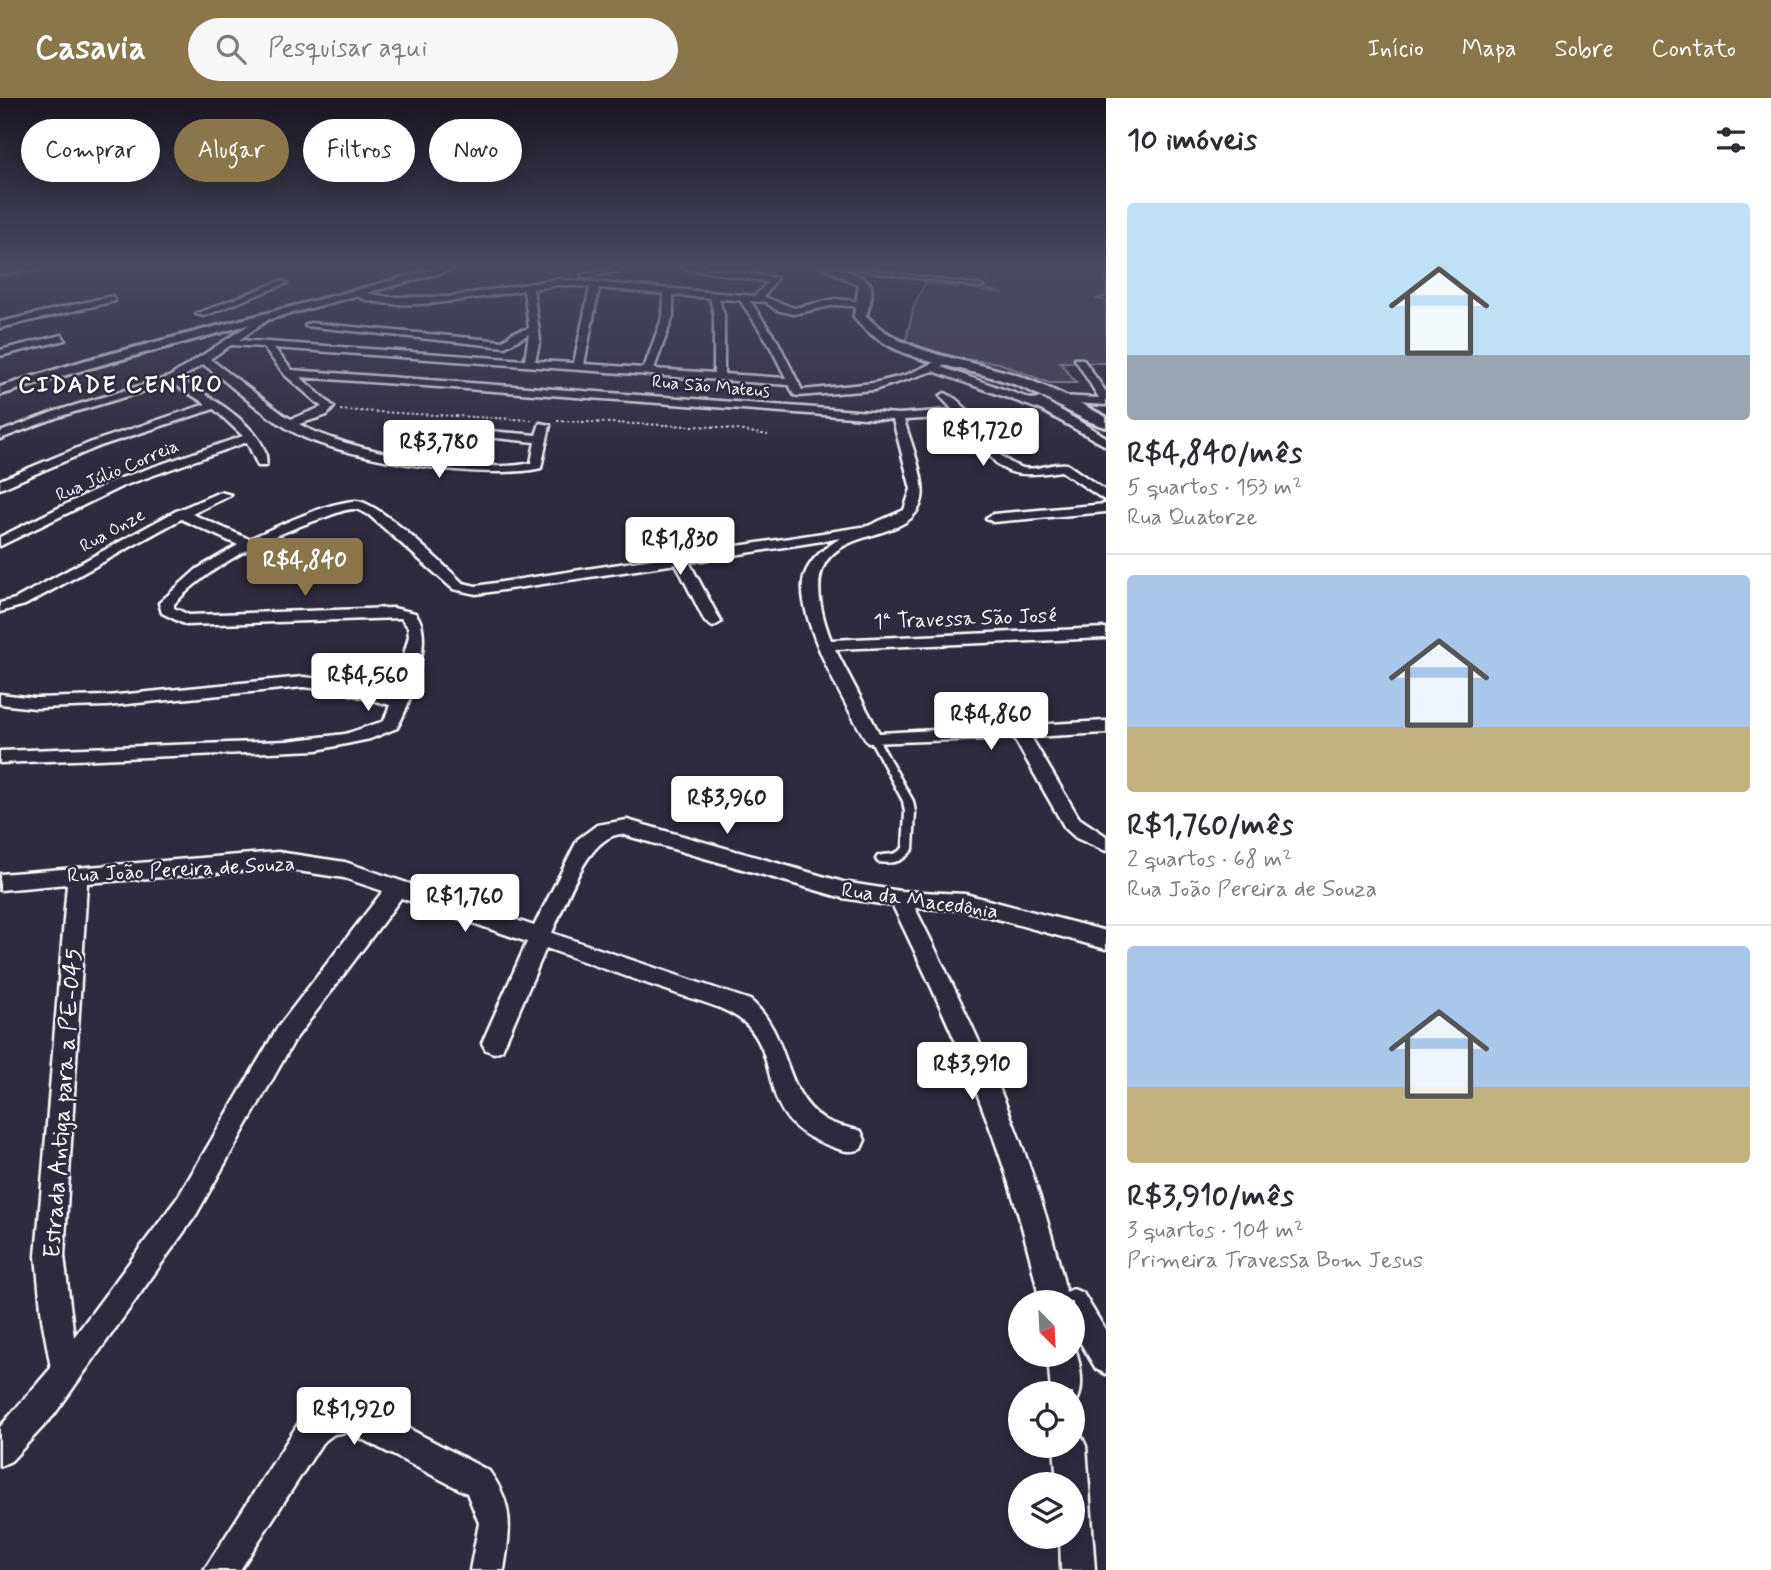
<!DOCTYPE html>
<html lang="pt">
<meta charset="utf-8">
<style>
:root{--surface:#fff;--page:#f7f7f7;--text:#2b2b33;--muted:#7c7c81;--line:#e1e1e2;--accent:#8a764a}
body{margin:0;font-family:Mynerve,sans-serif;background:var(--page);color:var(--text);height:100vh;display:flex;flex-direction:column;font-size:26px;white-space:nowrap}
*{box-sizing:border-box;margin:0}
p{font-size:23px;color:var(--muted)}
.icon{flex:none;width:38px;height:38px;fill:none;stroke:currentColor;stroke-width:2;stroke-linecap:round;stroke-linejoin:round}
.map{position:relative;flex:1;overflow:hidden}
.panel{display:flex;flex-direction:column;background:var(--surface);width:665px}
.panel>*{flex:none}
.guide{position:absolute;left:21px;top:21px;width:665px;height:63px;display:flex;gap:14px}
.needle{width:46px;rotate:156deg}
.tools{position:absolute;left:1008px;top:1192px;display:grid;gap:14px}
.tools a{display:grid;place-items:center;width:77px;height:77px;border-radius:50%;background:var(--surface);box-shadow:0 4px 18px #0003;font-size:35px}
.price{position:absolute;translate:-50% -60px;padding:0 16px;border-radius:7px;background:#fff;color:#222;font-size:23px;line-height:46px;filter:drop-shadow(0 2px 4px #0008)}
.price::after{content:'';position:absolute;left:50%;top:42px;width:21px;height:16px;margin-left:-10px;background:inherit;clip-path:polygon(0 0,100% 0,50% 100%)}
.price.on{background:var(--accent);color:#fff}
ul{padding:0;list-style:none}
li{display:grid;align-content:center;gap:14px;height:371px;padding:0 21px}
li+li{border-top:2px solid var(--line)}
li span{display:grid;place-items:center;height:217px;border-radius:7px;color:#555}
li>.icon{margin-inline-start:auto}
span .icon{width:126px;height:126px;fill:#fffc;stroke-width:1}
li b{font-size:30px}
h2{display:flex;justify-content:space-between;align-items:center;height:84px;padding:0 21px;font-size:30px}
.chip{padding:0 24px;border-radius:32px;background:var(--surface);box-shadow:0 4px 18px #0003;font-size:24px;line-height:63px}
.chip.on{background:var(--accent);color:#fff}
header{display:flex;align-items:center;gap:42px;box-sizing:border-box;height:98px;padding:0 35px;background:var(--accent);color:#fff}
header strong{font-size:33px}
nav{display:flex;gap:38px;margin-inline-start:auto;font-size:24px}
.search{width:490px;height:63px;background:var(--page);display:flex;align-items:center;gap:18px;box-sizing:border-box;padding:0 24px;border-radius:38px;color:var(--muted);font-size:26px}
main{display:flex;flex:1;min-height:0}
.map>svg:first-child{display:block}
</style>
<header>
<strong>Casavia</strong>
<div class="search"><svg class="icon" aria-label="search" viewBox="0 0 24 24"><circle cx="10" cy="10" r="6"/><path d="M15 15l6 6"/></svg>Pesquisar aqui</div>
<nav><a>Início</a><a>Mapa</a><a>Sobre</a><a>Contato</a></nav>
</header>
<main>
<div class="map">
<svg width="1106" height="1472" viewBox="0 0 1106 1472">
<rect width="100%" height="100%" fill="#2f2a3d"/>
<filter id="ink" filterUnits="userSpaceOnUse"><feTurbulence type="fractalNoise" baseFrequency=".0143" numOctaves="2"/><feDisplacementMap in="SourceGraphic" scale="14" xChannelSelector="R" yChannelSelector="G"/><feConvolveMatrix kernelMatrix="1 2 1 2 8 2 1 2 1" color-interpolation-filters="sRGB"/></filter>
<g filter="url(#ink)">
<!-- green -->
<path fill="#464152" stroke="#a2a0a8" stroke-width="2" d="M991 168H1060L1106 175V199L1095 201 1106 203V265L1060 264 1076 285H1049L999 265 927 257 905 246 914 208 925 185 1004 195 986 191Z"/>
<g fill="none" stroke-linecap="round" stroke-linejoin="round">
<!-- service casing -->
<g stroke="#fff" stroke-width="5">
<path id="service" d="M834 168H844L983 188 981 189Z
M874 638 878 641 913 703 915 714 913 751C903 764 894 766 878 764L876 761 878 758C889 755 893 759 903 750L905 714 903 703 870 641Z"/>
</g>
<!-- minor casing -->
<g stroke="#fff" stroke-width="5">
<path id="minor" d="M32 168H64L0 176V170Z
M625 168H643L585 180 581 177Z
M673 168H693L777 180 764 199 794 210 835 201 864 204 861 209 835 207 794 216 776 212 766 204 750 203 778 244 802 292 874 285 906 277 946 259 951 262 941 269 1031 301 1040 300 1106 339V348L1041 312 933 273 874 292 798 298 794 297 789 287 274 250 292 272 898 316 953 312 940 298 945 295C979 309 986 361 1023 370 1037 373 1053 364 1067 366L1106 393V403L1061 373C986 385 1002 362 959 319L904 322C910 342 926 382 922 401 910 460 780 409 831 542L1106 530V540L835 551 879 635 1106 623V635L1031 639 1079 720 1106 738V753L1076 740 1065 730 1014 640 868 645C848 612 794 517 804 479 809 462 825 449 841 440L689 464 721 524 713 529 705 524 676 466 476 496 453 491 369 417C365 415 359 411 354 411 344 411 332 417 323 420 269 438 213 465 174 506V510L189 517 393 510 415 515C436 536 410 607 397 630L370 641 317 652 0 665V653L287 643 345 636 384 623 390 607 340 593 303 589 107 608 35 610 0 606V596L35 600 107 598 303 579 340 583 393 597 409 538 408 529 401 520 186 527 162 515 159 505 197 471 238 447 181 421 25 507 0 514V505L15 501 176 413 220 394 231 397 192 416 249 441C274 430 329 403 356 403 379 403 443 467 463 485L476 488 868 428 904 412 911 391 893 322 300 279 334 309 327 317 299 326C344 353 480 377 531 365L535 344 456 336 450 333 456 330 536 337 540 325 550 327 541 370C488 383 354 362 303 339 266 321 235 290 203 266L180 281C205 296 273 333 266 368H258L247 344 123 388 0 448V439L115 382 243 338 214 311 100 348 0 391V382L92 344 206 306 172 285 61 318 0 341V334L53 314 169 279 261 219 269 221 239 242 525 262 529 236 505 249 305 228 310 225 503 243 512 235 529 230 524 192C483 199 389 218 353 196L357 193 388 199H448L557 181 755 198 768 184ZM557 187 590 189 574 265 535 263 540 242 533 191ZM599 190 664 196 663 218 644 270 584 266ZM673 197 710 200 714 217V275L654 271 673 218ZM719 201 740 202 768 244 786 280 724 276V217ZM231 247 263 249 285 277 322 309 291 321 284 317 210 261Z
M280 183 287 185 204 218 196 216Z
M112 198 115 203 0 230V224Z
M62 237 65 242 0 258V252Z
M1075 261H1083L1106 294V307L1060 304 1055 301 1060 298 1099 300Z
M1106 406V414L993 424 986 420 993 416Z
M627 722 843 784 900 793 965 796 1106 833V851L965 812 915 810C977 934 1035 1057 1066 1194L1073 1191 1083 1195 1106 1233V1276L1096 1271 1073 1232V1204H1040C1011 1061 956 938 893 808L843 800 621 736C586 739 566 806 552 835L750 902C792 937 781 994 824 1021 835 1028 849 1029 861 1033L865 1042 861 1051C849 1056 837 1051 825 1046 755 1020 783 963 746 926 727 908 696 903 672 894 630 880 588 865 546 850L502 952 494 955 486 952 482 945 527 844 401 800 294 943 196 1117 54 1317 11 1363 0 1368V1329L51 1270 42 1221 36 1158 67 786 0 792V776L278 754 345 764 534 828 578 741 597 727ZM278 770 344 780 383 793 278 929 178 1099 74 1239 64 1158 87 785Z
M1073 1245C1080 1260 1087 1297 1073 1307V1295H1051L1048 1256H1073Z
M348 1304 366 1308 489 1373C515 1408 510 1432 504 1472H470L479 1425 467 1395 348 1334 334 1336 322 1345 240 1472H204L300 1323 331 1306Z
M1073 1334 1081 1337 1086 1348 1095 1472H1061L1060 1438H1073V1386H1057L1054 1348H1073Z"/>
</g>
<!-- tertiary casing -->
<g stroke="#fff" stroke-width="6">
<path id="tertiary" d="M448 168H465L93 269 0 297V289L83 263Z
M821 168C832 168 870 177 871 190 873 198 868 210 866 218 907 259 967 260 1019 278 1049 289 1078 304 1106 319V329C1078 322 1047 299 1019 288 965 266 893 268 854 219L859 187Z"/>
</g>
<!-- path -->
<path stroke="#fff" stroke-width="2" stroke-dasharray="2.5 2.5" stroke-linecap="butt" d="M340 312 532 322
M557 323 718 329 768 337"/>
<!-- service -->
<use href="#service" fill="#2f2a3d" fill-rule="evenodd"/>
<!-- minor -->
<use href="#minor" fill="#2f2a3d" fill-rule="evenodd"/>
<!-- tertiary -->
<use href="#tertiary" fill="#2f2a3d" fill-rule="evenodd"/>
</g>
</g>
<!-- sky -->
<linearGradient id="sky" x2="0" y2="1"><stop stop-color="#1a1722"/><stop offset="0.45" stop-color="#474a62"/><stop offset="1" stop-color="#474a62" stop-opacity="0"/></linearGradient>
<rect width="1106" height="374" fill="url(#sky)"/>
<g text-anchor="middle" stroke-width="5" stroke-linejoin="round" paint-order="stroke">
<!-- far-street labels -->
<g font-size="18" fill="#fff" stroke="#2f2a3d">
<text transform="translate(711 288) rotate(5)" y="6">Rua São Mateus</text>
<text transform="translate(117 372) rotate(-23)" y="6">Rua Júlio Correia</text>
<text transform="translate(112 432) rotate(-29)" y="6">Rua Onze</text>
</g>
<!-- street labels -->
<g font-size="21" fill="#fff" stroke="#2f2a3d">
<text transform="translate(965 520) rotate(-2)" y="7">1ª Travessa São José</text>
<text transform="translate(181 771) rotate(-3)" y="7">Rua João Pereira de Souza</text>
<text transform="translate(920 802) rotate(8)" y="7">Rua da Macedônia</text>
</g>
<!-- far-district labels -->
<g font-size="23" font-weight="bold" letter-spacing="2" fill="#fff" stroke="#2f2a3d">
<text x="121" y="294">CIDADE CENTRO</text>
</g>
<!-- near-street labels -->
<g font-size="24" fill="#fff" stroke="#2f2a3d">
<text transform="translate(62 1005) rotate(-86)" y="8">Estrada Antiga para a PE-045</text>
</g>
</g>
</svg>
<div class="tools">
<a><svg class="needle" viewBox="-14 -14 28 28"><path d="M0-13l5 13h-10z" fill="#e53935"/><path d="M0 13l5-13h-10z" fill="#7c7c81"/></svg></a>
<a><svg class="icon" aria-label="locate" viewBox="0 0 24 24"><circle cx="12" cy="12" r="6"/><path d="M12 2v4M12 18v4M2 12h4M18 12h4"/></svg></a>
<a><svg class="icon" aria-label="layers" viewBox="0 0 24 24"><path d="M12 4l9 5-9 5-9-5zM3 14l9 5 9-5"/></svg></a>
</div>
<b class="price" style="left:983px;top:370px">R$1,720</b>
<b class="price" style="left:439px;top:382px">R$3,780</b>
<b class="price" style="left:680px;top:479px">R$1,830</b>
<b class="price on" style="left:305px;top:500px">R$4,840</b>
<b class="price" style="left:368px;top:615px">R$4,560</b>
<b class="price" style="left:991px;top:654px">R$4,860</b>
<b class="price" style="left:727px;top:738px">R$3,960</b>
<b class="price" style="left:465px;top:836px">R$1,760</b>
<b class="price" style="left:972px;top:1004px">R$3,910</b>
<b class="price" style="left:354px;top:1349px">R$1,920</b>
<div class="guide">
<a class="chip">Comprar</a>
<a class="chip on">Alugar</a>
<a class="chip">Filtros</a>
<a class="chip">Novo</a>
</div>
</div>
<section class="panel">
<h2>10 imóveis<svg class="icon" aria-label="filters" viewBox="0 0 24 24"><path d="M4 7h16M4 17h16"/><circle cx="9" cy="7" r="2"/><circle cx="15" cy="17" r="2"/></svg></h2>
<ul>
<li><span style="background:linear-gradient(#bfe0f5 70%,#9aa5b1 0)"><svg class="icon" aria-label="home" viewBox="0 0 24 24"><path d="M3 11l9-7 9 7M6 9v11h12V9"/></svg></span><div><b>R$4,840/mês</b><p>5 quartos · 153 m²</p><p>Rua Quatorze</p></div></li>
<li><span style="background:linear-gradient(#a9c7e8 70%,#c2b280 0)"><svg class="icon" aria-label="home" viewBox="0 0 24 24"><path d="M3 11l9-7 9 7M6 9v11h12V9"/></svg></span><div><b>R$1,760/mês</b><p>2 quartos · 68 m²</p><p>Rua João Pereira de Souza</p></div></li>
<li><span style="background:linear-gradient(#a9c7e8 65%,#c2b280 0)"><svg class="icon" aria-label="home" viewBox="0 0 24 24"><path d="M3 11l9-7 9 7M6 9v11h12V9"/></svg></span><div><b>R$3,910/mês</b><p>3 quartos · 104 m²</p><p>Primeira Travessa Bom Jesus</p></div></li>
</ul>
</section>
</main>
